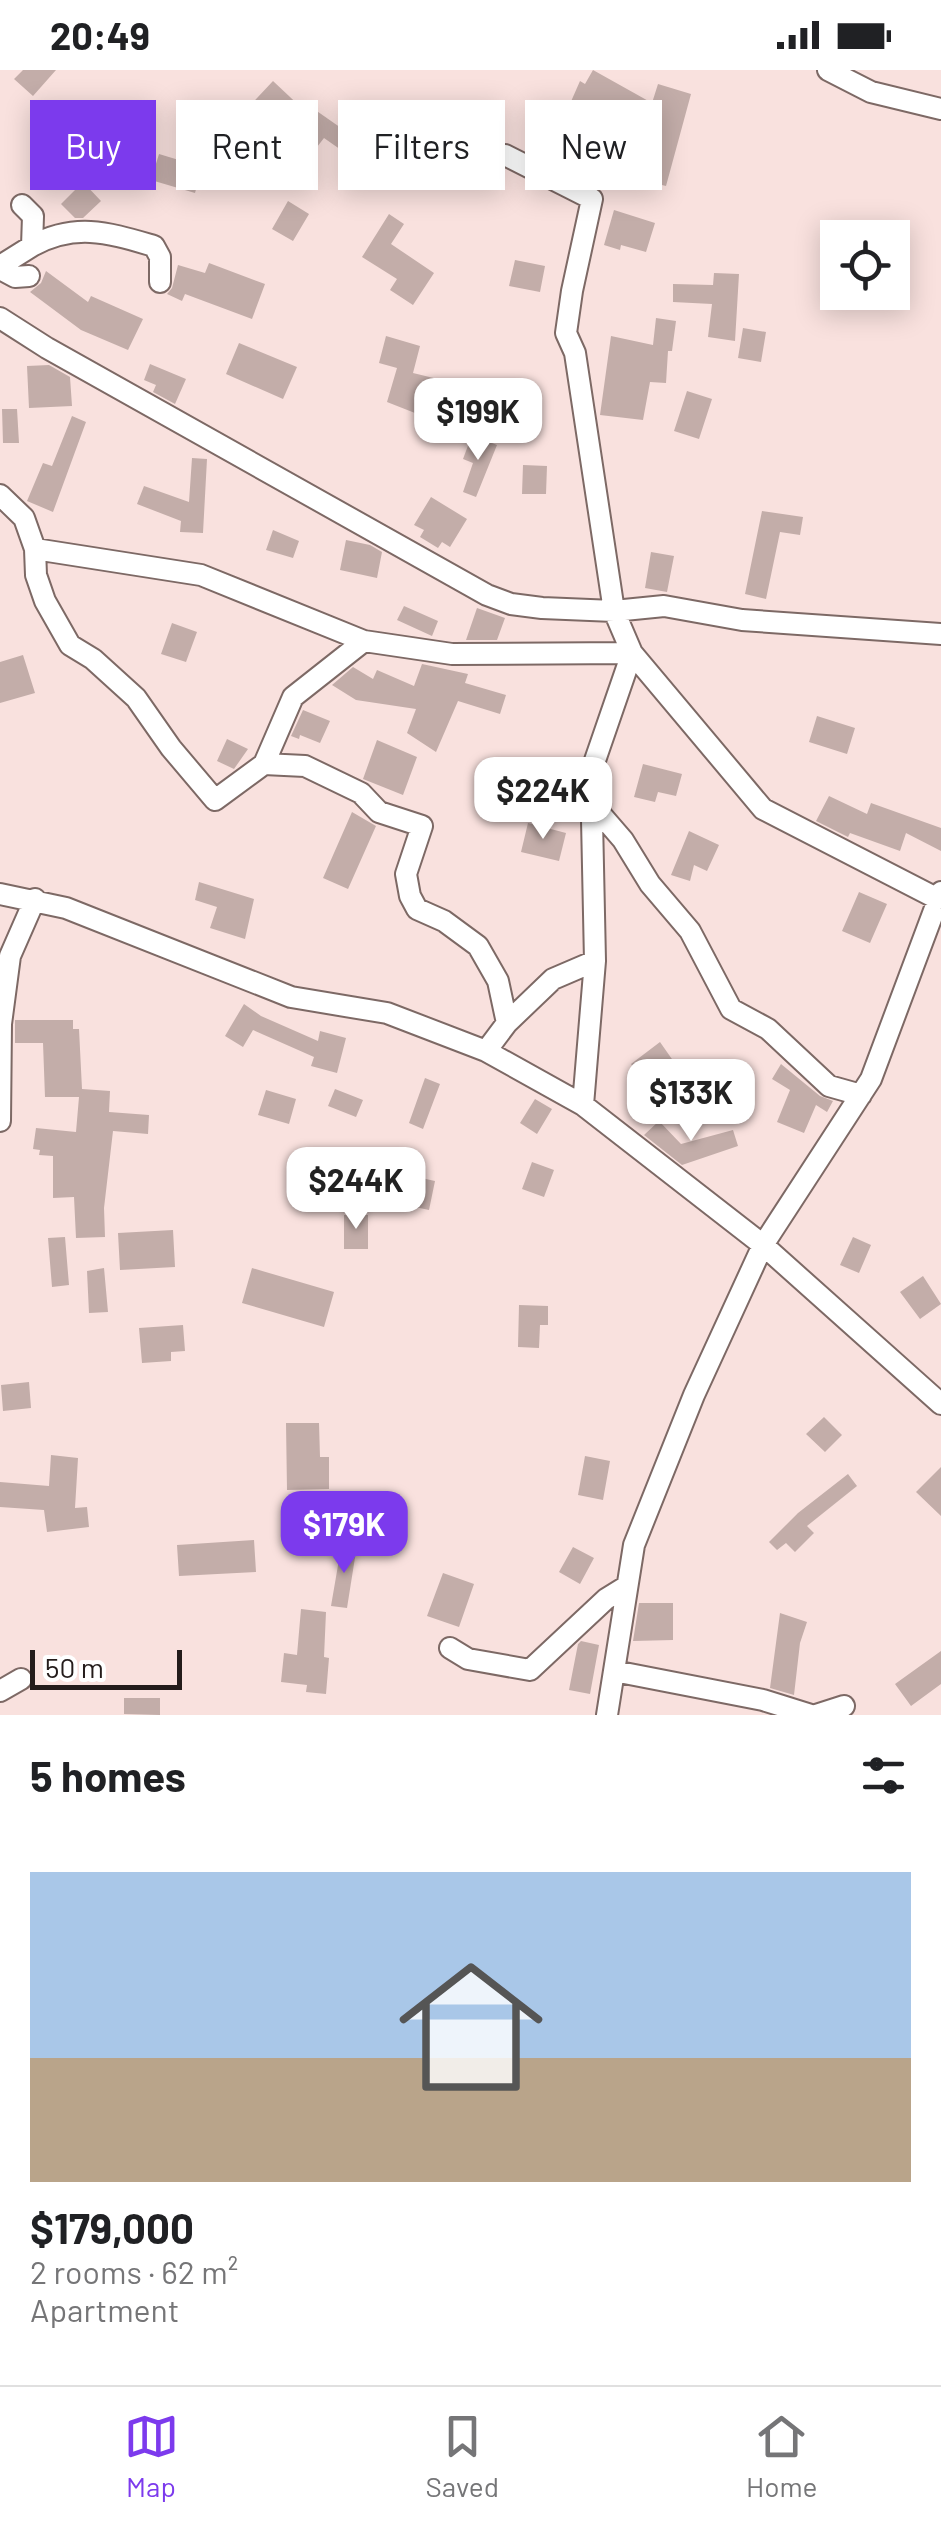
<!DOCTYPE html>
<meta charset="utf-8">
<style>
:root{--surface:#fff;--page:#f6f6f6;--text:#202124;--muted:#757577;--line:#e0e0e0;--accent:#7c3aed}
body{margin:0;font-family:Barlow,sans-serif;background:var(--page);color:var(--text);height:100vh;display:flex;flex-direction:column;font-size:38px;white-space:nowrap}
*{box-sizing:border-box;margin:0}
p{font-size:32px;color:var(--muted)}
.icon{flex:none;width:55px;height:55px;fill:none;stroke:currentColor;stroke-width:2;stroke-linecap:round;stroke-linejoin:round}
.map{position:relative;height:1645px;overflow:hidden}
.sheet{display:flex;flex-direction:column;background:var(--surface);flex:1}
.sheet>*{flex:none}
.guide{position:absolute;left:30px;top:30px;width:882px;height:90px;display:flex;gap:20px}
.controls{position:absolute;left:820px;top:150px;display:grid;gap:20px}
.controls a{display:grid;place-items:center;width:90px;height:90px;border-radius:0px;background:var(--surface);box-shadow:0 5px 25px #0003;font-size:50px}
.scale{position:absolute;left:30px;bottom:25px;width:152px;box-sizing:border-box;padding-left:10px;border:5px solid #241c1b;border-top:0;font-size:28px;line-height:35px;white-space:nowrap;color:#241c1b;-webkit-text-stroke:8px #fff;paint-order:stroke}
.price{position:absolute;translate:-50% -85px;padding:0 22px;border-radius:20px;background:#fff;color:#222;font-size:32px;line-height:65px;filter:drop-shadow(0 2px 5px #0008)}
.price::after{content:'';position:absolute;left:50%;top:60px;width:30px;height:22px;margin-left:-15px;background:inherit;clip-path:polygon(0 0,100% 0,50% 100%)}
.price.on{background:var(--accent);color:#fff}
ul{padding:0;list-style:none}
li{display:grid;align-content:center;gap:20px;height:530px;padding:0 30px}
li span{display:grid;place-items:center;height:310px;border-radius:0px;color:#555}
li>.icon{margin-inline-start:auto}
span .icon{width:180px;height:180px;fill:#fffc;stroke-width:1}
li b{font-size:42px}
h2{display:flex;justify-content:space-between;align-items:center;height:120px;padding:0 30px;font-size:42px}
.pill{padding:0 35px;border-radius:0px;background:var(--surface);box-shadow:0 5px 25px #0003;font-size:35px;line-height:90px}
.pill.on{background:var(--accent);color:#fff}
.status{display:flex;justify-content:space-between;align-items:center;height:70px;padding:0 50px;background:var(--surface);direction:ltr}
.status svg{height:28px;fill:currentColor}
.dock{display:flex;justify-content:space-around;align-items:center;height:140px;border-top:2px solid var(--line);background:var(--surface);font-size:28px;color:var(--muted)}
.dock a{display:grid;justify-items:center;gap:5px}
.dock .on{color:var(--accent)}
.map>svg:first-child{display:block}
</style>
<div class="status"><b>20:49</b><svg viewBox="0 0 49 12"><path d="M0 12V9h3v3zM5 12V6h3v6zM10 12V3h3v9zM15 12V0h3v12zM26 1h20v11H26zM47 4h2v5h-2z"/></svg></div>
<div class="map">
<svg width="941" height="1645" viewBox="0 0 941 1645">
<rect width="100%" height="100%" fill="#f9e1de"/>
<!-- building -->
<path fill="#c3ada9" d="M23 0H56L33 26 14 9Z
M593 0 652 33 658 14 691 24 666 116 646 111 648 105 610 100 613 75 562 52 580 11 585 14Z
M273 11 307 43 311 37 354 67 344 82 324 68 300 99 286 88 310 58 282 38 240 110 236 109 230 119 208 106 227 72 223 70 232 55 236 57 245 41Z
M159 84 202 97 195 123 151 110Z
M83 112 101 131 83 148H75L61 134Z
M288 131 309 144 293 171 272 159Z
M614 140 655 153 646 182 621 175 620 180 604 175Z
M389 144 404 154 391 174 434 203 413 235 390 220 397 209 362 187Z
M515 190 545 196 540 222 509 216Z
M209 193 265 214 252 249 185 224 182 231 167 224 172 218 178 195 205 203Z
M46 201 88 232 91 226 143 249 128 280 81 260 30 222 41 213Z
M714 203 739 204 735 271 708 267 712 234 673 232V214L713 215Z
M656 248 676 251 672 281H668L666 313 650 312 643 350 600 345 611 266 653 275Z
M743 258 766 262 761 292 738 288Z
M386 266 420 276 413 303 450 312 444 335 425 330 420 345 387 332 397 298 379 293Z
M239 273 297 297 283 329 226 304Z
M150 294 186 309 175 334 153 322 156 315 144 310Z
M49 295 70 307 72 336 29 338 27 296Z
M687 321 712 329 699 369 674 361Z
M2 339H17L19 373H3Z
M72 346 86 352 53 442 27 431 43 393 52 396Z
M472 365 497 375 476 427 463 422 473 393 463 389Z
M192 388 207 389 203 463 180 462 181 451 137 434 144 416 189 432Z
M523 395 547 396 546 424H522Z
M431 427 467 449 450 477 442 472 438 478 420 467 424 460 414 455Z
M762 441 803 447 800 465 780 462 766 529 745 524Z
M273 460 299 471 293 488 266 480Z
M346 470 370 475 382 482 377 508 340 500Z
M651 482 674 486 667 522 645 518Z
M404 536 438 551 432 566 397 550Z
M477 538 505 548 497 570H466Z
M172 553 197 562 186 592 161 584Z
M23 585 35 623 0 633V592Z
M422 594 468 604 465 613 506 625 500 644 458 631 436 682 407 663 416 639 356 630 332 615 353 597 373 609 377 600 414 616Z
M303 640 330 651 320 673 300 665 299 669 291 666Z
M817 646 855 658 847 684 809 672Z
M227 669 248 679 234 699 217 691Z
M377 670 417 687 403 725 363 709Z
M643 694 682 704 676 726 658 722 655 732 634 727Z
M829 726 867 744 871 733 941 758V781L906 763 900 781 850 763 848 767 816 751Z
M352 742 376 756 348 819 323 808Z
M528 753 566 763 559 791 521 782Z
M689 761 719 775 707 801 694 795 690 811 671 805Z
M199 812 254 829 245 869 210 858 217 837 195 830Z
M859 822 887 834 870 873 842 861Z
M244 934 261 946 318 971 320 961 346 968 337 1003 311 996 314 987 253 960 243 977 225 966Z
M15 950H73V959H79L82 1019 110 1021 109 1042 149 1045 148 1064 113 1061 104 1138 105 1167 76 1168 74 1127 53 1128V1086L39 1085 40 1080 33 1079 36 1058 76 1062 79 1027H45L43 973H15Z
M660 972 681 1002 673 1007 679 1014 660 1027 649 1012 645 1014 631 994Z
M781 994 820 1026 833 1031 827 1042 816 1035 804 1063 777 1052 790 1020 772 1009Z
M425 1008 440 1014 423 1059 409 1053Z
M335 1019 363 1030 356 1047 328 1036Z
M266 1020 296 1029 289 1054 258 1045Z
M535 1029 552 1039 537 1064 520 1053Z
M659 1051 681 1074 733 1060 738 1076 682 1095 644 1065Z
M532 1092 554 1100 544 1127 522 1119Z
M394 1102 435 1111 429 1140 387 1131Z
M344 1145H368V1179H344Z
M173 1160 175 1197 120 1200 118 1163Z
M65 1167 69 1215 52 1217 48 1168Z
M853 1167 871 1175 859 1203 840 1195Z
M104 1198 108 1242 89 1243 87 1201Z
M252 1198 334 1222 324 1257 242 1233Z
M923 1206 941 1234 920 1249 900 1222Z
M519 1235 548 1236V1255H540L539 1278 518 1277Z
M183 1255 185 1281 171 1282V1291L142 1293 139 1258Z
M29 1312 31 1338 3 1341 1 1315Z
M824 1347 842 1365 825 1382 806 1364Z
M286 1353H319L320 1387H329V1419L287 1420Z
M51 1385 78 1388 75 1438 87 1437 89 1457 47 1462 44 1440 0 1437V1412L49 1416Z
M585 1386 610 1391 603 1430 578 1425Z
M941 1397V1446L916 1422Z
M848 1404 857 1416 807 1456 814 1463 795 1482 786 1473 777 1480 769 1472 798 1443Z
M254 1470 256 1502 179 1506 177 1475Z
M342 1472 357 1475 347 1538 331 1536Z
M573 1477 594 1488 580 1514 559 1502Z
M443 1503 474 1514 459 1557 427 1546Z
M639 1533H673V1570L633 1571Z
M301 1539 326 1542 324 1587 329 1588 326 1624 306 1622 307 1615 281 1612 284 1583 297 1585Z
M780 1543 807 1552 800 1573 794 1625 770 1618Z
M581 1571 599 1575 590 1624 569 1620 578 1574Z
M941 1581V1614L911 1636 895 1614Z
M124 1628H160V1645L124 1644Z"/>
<g fill="none" stroke-linecap="round" stroke-linejoin="round">
<!-- minor casing -->
<g stroke="#7d6965" stroke-width="24">
<path id="minor" d="M828 0 871 22 941 39
M505 85 592 129 572 221 566 263 575 283 614 541 632 583 763 739 938 829
M32 176C76 152 109 163 154 176L160 187V212
M0 196 32 176 33 146 22 135
M0 199 15 207 29 206
M0 248 47 278 487 525 511 534 542 538 614 541 664 536 742 550 941 564
M0 425 24 448 35 479 36 505 45 531 70 575 93 589 136 628 171 678 215 730 264 694 293 627 364 571
M35 479 201 505 364 571 452 584 632 583
M264 694 305 696 361 723 379 742 422 756 406 804 410 826 417 839 444 851 478 876 498 911 507 953
M591 733 623 770 650 814 690 861 731 939 768 959 829 1016 861 1025
M0 824 66 838 291 927 387 943 486 981 583 1035 763 1175 941 1334
M486 981 507 953 553 909 595 891
M583 1035 595 891 591 702 632 583
M0 1051 1 954 10 886 35 829
M450 1578 468 1589 530 1600 606 1529 627 1516
M614 1601 763 1630 811 1645
M0 1621 21 1609
M607 1645 634 1475 694 1325 763 1175 871 1009 941 822
M816 1645 844 1636"/>
</g>
<!-- minor -->
<use href="#minor" stroke="#fff" stroke-width="20"/>
</g>
</svg>
<div class="controls">
<a><svg class="icon" aria-label="locate" viewBox="0 0 24 24"><circle cx="12" cy="12" r="6"/><path d="M12 2v4M12 18v4M2 12h4M18 12h4"/></svg></a>
</div>
<div class="scale">50 m</div>
<b class="price" style="left:478px;top:393px">$199K</b>
<b class="price" style="left:543px;top:772px">$224K</b>
<b class="price" style="left:691px;top:1074px">$133K</b>
<b class="price" style="left:356px;top:1162px">$244K</b>
<b class="price on" style="left:344px;top:1506px">$179K</b>
<div class="guide">
<a class="pill on">Buy</a>
<a class="pill">Rent</a>
<a class="pill">Filters</a>
<a class="pill">New</a>
</div>
</div>
<section class="sheet">
<h2>5 homes<svg class="icon" aria-label="filters" viewBox="0 0 24 24"><path d="M4 7h16M4 17h16"/><circle cx="9" cy="7" r="2"/><circle cx="15" cy="17" r="2"/></svg></h2>
<ul>
<li><span style="background:linear-gradient(#a9c7e8 60%,#b9a48a 0)"><svg class="icon" aria-label="home" viewBox="0 0 24 24"><path d="M3 11l9-7 9 7M6 9v11h12V9"/></svg></span><div><b>$179,000</b><p>2 rooms · 62 m²</p><p>Apartment</p></div></li>
</ul>
</section>
<nav class="dock">
<a class="on"><svg class="icon" aria-label="map" viewBox="0 0 24 24"><path d="M3 6l6-2 6 2 6-2v14l-6 2-6-2-6 2zM9 4v14M15 6v14"/></svg>Map</a>
<a><svg class="icon" aria-label="saved" viewBox="0 0 24 24"><path d="M7 4h10v16l-5-4-5 4z"/></svg>Saved</a>
<a><svg class="icon" aria-label="home" viewBox="0 0 24 24"><path d="M3 11l9-7 9 7M6 9v11h12V9"/></svg>Home</a>
</nav>
